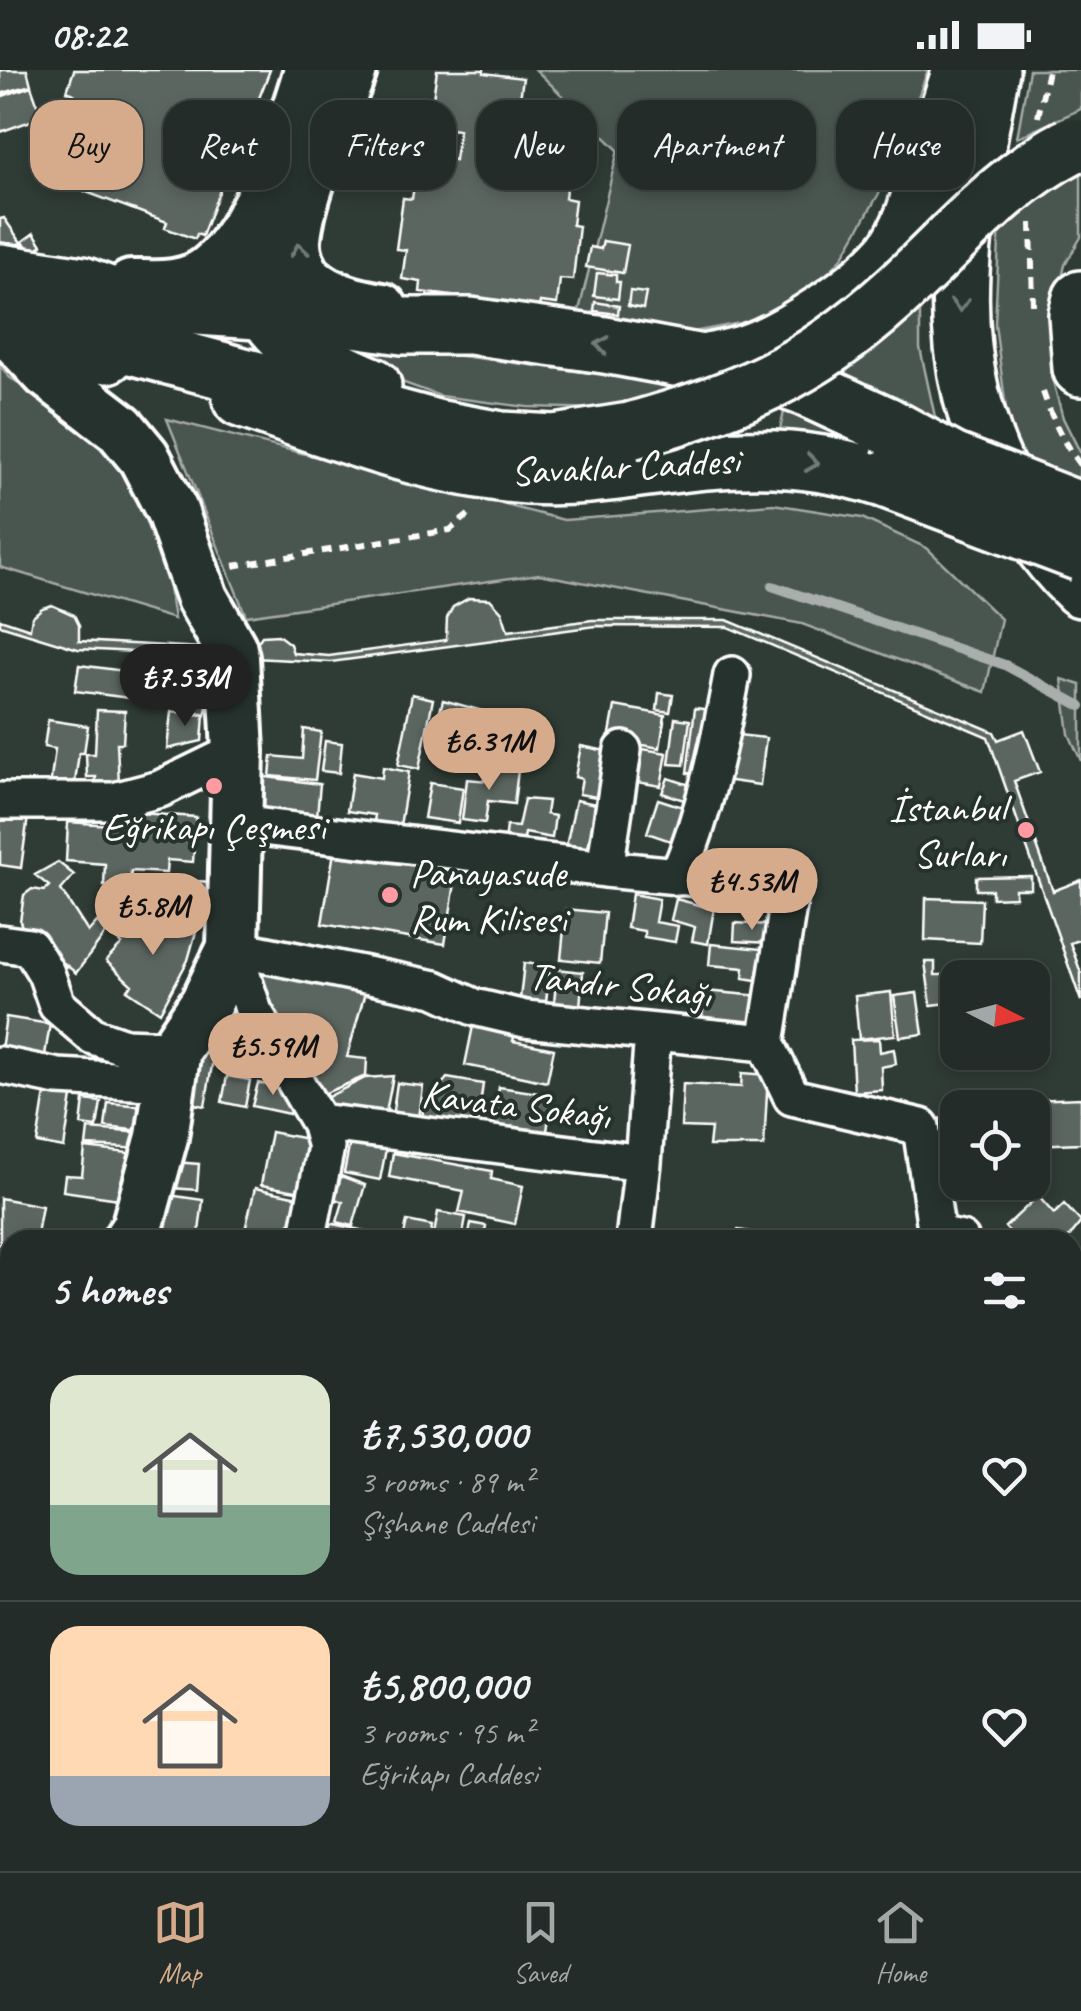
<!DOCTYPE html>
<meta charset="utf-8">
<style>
:root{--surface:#232c28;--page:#2b3430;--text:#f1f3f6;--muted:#a3a7a8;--line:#404845;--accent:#d6ab8b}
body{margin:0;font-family:Caveat,sans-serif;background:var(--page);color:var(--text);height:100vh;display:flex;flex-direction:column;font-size:38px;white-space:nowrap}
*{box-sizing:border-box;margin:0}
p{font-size:32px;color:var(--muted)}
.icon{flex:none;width:55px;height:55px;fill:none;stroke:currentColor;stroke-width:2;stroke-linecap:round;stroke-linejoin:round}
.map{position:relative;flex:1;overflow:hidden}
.side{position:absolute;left:0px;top:1160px;width:1082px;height:642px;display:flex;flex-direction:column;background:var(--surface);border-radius:30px 30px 0 0;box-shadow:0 5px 15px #0003,0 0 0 2px var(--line)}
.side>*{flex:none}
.top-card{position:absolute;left:30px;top:30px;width:1022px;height:90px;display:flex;gap:20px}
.needle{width:65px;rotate:96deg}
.fabs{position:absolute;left:940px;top:890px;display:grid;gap:20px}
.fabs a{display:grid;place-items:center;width:110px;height:110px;border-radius:20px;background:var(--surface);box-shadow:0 5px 15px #0003,0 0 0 2px var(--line);font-size:50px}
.price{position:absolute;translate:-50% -85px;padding:0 22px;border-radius:35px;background:var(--accent);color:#111;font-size:32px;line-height:65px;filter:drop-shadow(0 2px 5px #0008)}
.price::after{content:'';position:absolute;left:50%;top:60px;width:30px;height:22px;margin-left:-15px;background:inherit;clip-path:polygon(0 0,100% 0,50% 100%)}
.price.on{background:#222;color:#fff}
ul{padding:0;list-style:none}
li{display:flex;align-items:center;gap:30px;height:250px;padding:0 50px}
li+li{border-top:2px solid var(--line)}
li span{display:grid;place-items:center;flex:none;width:280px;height:200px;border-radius:30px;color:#555}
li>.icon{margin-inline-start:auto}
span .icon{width:120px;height:120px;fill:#fffc;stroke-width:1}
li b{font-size:42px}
h2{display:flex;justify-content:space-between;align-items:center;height:120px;padding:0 50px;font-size:42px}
.pill{padding:0 35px;border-radius:30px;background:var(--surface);box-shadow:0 5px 15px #0003,0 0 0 2px var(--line);font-size:35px;line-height:90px}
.pill.on{background:var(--accent);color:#111}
.status{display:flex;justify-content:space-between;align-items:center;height:70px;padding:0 50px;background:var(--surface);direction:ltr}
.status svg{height:28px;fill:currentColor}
.tabs{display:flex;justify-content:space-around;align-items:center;height:140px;border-top:2px solid var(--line);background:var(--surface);font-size:28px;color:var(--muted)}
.tabs a{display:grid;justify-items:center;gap:5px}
.tabs .on{color:var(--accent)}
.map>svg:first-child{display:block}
</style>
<div class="status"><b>08:22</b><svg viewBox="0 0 49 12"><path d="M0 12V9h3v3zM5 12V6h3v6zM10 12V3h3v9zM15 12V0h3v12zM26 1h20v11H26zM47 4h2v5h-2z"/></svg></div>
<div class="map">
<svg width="1081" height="1801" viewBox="0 0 1081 1801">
<rect width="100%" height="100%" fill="#2f3b35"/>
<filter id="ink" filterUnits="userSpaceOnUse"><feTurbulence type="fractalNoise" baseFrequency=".01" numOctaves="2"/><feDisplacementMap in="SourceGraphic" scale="20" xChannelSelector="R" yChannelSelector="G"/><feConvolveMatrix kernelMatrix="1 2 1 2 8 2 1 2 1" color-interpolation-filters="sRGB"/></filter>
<g filter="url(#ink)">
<!-- green -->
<path fill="#4a544f" stroke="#a4aaa7" stroke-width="2.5" d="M536 0H928L889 106 842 188 816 216 766 248 688 263 577 249 618 80Z
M1029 0H1081V39L1017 68Z
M1081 92V167L1065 195 1053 246 1051 304 1063 348 1081 384 1078 415 1021 393 1006 339 995 254 1000 150Z
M920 225V278L937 356 836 304Z
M313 267 671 313 703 323 735 349 733 362 720 373 649 340 527 337 440 326 327 285Z
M0 295 9 307 96 361 157 444 174 549 0 497Z
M785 337 955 415 776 378Z
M167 349 564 450 773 434 862 448 927 478 1001 549 985 622 802 554 539 504 246 546Z
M1062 609 1081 615V691L1069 664Z"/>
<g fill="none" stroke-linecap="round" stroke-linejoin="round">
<!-- stream -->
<path stroke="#a9afac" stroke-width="10" d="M772 516 1005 595 1081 636"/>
</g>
<!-- building -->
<path fill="#5b6661" stroke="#fff" stroke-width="2.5" d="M0 0H27L31 15 0 24Z
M74 0H270L249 54 256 56 242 95 231 91 202 166 197 164 195 169 165 158 167 152 43 106 74 24 67 21Z
M437 0H484V3L523 8 520 29 549 33 548 44H554L550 76 536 75 532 105 567 110 565 128 575 130 572 155 579 156 573 210 560 209 557 234 540 232 539 237 420 222 421 212 402 209 406 180 396 179 403 128 412 129 416 103 430 105 432 87 455 90 459 60 441 58 443 37 432 36Z
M31 16 42 47 0 62V27Z
M4 148 22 174 0 173V149Z
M34 163 42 175 31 183 23 171Z
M603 171 628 175 623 203 586 197 590 177 601 179Z
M597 203 616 205V212H620L618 229 594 226Z
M630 221 646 223 643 239 628 236Z
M595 232 619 236 618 244 594 241Z
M469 528 490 529 502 542 508 561 592 550H727L994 662 998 670 1024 660 1040 702 1014 711 1053 821 1081 810V869L1070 873 1081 903V931L988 667 728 557 596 556 331 592 78 579 0 555V549L30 559 32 547 42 538 52 535 74 545 79 555V571L256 581 257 573 262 566 278 565 290 574 293 583 329 586 446 570 447 548 453 537Z
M79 595 148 604 145 630 75 621Z
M194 616 211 620 205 645 172 633 176 618 192 622Z
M659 623 673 625 670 642 657 640Z
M412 624 433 629 419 699 398 695Z
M443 630 490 643 478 687 431 675Z
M615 636 665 645 660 678 609 669Z
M695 638 712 640 704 705 687 703Z
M97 640 125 641 123 673H117L119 714H95L96 707H87L86 684H95Z
M171 642 204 645 202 671 167 679Z
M675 648 690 650 684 695 669 694Z
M48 650 88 656 84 683H79L74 720 50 717 55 679 44 677Z
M304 659 321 662 315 710 270 706 272 686 302 689Z
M729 664 766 668 760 715 723 710Z
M325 671 342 673 339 703 321 701Z
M581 676 616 683 608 729 579 724 582 709 575 707Z
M637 678 667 683 661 716 631 711Z
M383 697 409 702 398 768 372 764 375 745 347 741 353 703 382 708Z
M490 697 518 700 514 734 488 731 485 753 462 750 467 709 488 711Z
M259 706 320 714 316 756 254 748Z
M668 708 693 716 687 731 662 723Z
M430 713 463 718 458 753 424 748Z
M524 729 548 731 546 744 555 746 552 768 525 763 522 783 503 780 506 756 518 757Z
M658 729 689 739V781L670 774 671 771 647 763Z
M576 730 606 736 594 791 564 785Z
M125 742 196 747 193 792 167 790 166 803 131 801 130 818 104 816 105 794 66 791 68 752 124 756Z
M0 743 28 746 21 798 0 795Z
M335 776 458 795 445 874 322 854Z
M58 792 74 805 61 820 88 862 97 852 106 863 76 903 23 860 20 851 24 825 32 819 44 821 49 816 35 805Z
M1031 806V819H1015V827L992 828V820H976V807Z
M153 809 214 812 212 851 151 848Z
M632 824 659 829 655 852 678 856 675 872 644 867V861L627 858Z
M926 828 982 830 980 873 925 870Z
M676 829 714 839 708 874 692 871 695 857 671 850Z
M566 839 605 843 600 893 561 889Z
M138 848 197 858 188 890 160 942 127 920 132 915 106 891 122 874 115 867Z
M735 853 770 855 769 873 734 871Z
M711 874 762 879 756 910 743 908 744 898 709 895Z
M925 892H935V905H947L949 933 931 935Z
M524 893 550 896 545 941 519 938Z
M557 899 583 902 580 937 554 934Z
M246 900 366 919 347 987 367 989 366 1006 314 1028Z
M705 921 760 926 757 953 702 948Z
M891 922 895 965 859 969 855 926Z
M917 923 923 964 900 967 894 926Z
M6 947 50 954 45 985 1 979Z
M474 951 516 959 513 971 554 979 547 1012 465 995Z
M879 969 880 982 894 979 896 994 881 997 882 1020 854 1022 851 970Z
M192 974 215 978 205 1036 182 1032Z
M742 1003 768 1005 764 1076H709L711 1058 681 1057 683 1014 741 1017Z
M227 1006 250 1010 245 1037 222 1032Z
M393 1006 384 1053 333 1047 322 1030 365 1008Z
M447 1008 483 1014 476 1065 422 1059 423 1037Z
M258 1013 294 1020 289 1044 252 1036Z
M397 1013 423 1016 418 1057 391 1054Z
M499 1017 552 1025 545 1076 492 1069Z
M45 1023 72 1027 64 1078 37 1073Z
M1014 1028 1017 1038H980V1037Z
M1081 1028V1073L1032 1075 1030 1030Z
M84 1030 101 1032 97 1057 81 1055Z
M108 1033 144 1036 142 1061 105 1057Z
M958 1046V1070L937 1073 933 1050Z
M88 1059 146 1063 145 1079 86 1076Z
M271 1062 312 1070 302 1122 261 1115Z
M350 1072 386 1079 380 1110 344 1103Z
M85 1078 138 1084 133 1131 63 1121 65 1105 82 1106Z
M393 1083 492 1101 491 1109 523 1116 515 1154 459 1142 464 1121 389 1107Z
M175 1092 199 1094 197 1120 172 1118Z
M341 1106 365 1115 353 1156 337 1152 343 1132 335 1129Z
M255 1118 298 1127 288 1170 245 1160Z
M148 1122 203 1130 198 1170H141Z
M1038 1126 1054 1144 1064 1134 1081 1152 1067 1170H1017L1005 1157Z
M0 1128 42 1136 36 1170H10V1246L0 1245Z
M438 1142 466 1147 462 1170H433Z
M407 1151 432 1156 430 1170H403Z
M329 1153 387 1166 386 1170H325Z
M471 1153 486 1156 483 1170H468Z
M738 1160 769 1165 768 1170H736Z
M1072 1174 1081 1183V1194L1072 1202Z
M1072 1244 1081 1251V1341L1072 1352Z
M0 1297 10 1301V1411L0 1405Z
M1072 1452 1081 1456V1504L1072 1500Z
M1072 1562 1081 1564V1589L1072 1587Z
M0 1564 10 1574V1583L1 1593Z
M1072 1753 1081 1761V1796L1076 1801H1001L1002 1792H1072Z
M5 1773 10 1777V1792H31L38 1798 36 1801H0V1779Z
M79 1792H121L123 1794 116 1801H88Z
M308 1792H336L343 1799 301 1801Z
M454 1792H486L487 1793 480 1801H446Z
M635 1792H697L701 1795 698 1801H630Z
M738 1792H799L791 1801H737L734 1798Z
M877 1792H911L903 1801H876L881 1796Z
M934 1792H982L978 1801H929Z"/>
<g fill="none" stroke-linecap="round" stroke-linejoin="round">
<!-- street casing -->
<g stroke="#fff" stroke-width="42">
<path id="street" d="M0 731H114L160 719 238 681
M237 754 605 799 791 817 766 973 792 1027 921 1057 937 1165 961 1170
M605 799 623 680
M678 807C705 741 719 675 732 605
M0 873 30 877 46 903 57 935 93 966 125 977 175 979
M0 995 58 1007 169 1013
M319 1052 643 1093
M307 1170 326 1077 319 1052 254 942 233 878 435 919 474 937 525 949 766 973
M634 1170 643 1093 653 963
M1072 1513 1081 1516
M0 1551 10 1550
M0 1645 10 1651
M1072 1672 1081 1662
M0 1743 10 1752
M55 1792 64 1801
M255 1792 269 1801
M214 1801 222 1792
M989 1801 990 1792"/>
</g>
<!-- secondary casing -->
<g stroke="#fff" stroke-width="58">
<path id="secondary" d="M351 0C334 45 299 123 295 169 294 182 300 202 310 211 330 229 357 235 382 239
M131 216C152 216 173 218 193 210 249 190 294 54 310 0
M0 252 48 303 120 358 144 387 172 441 202 528 231 579
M129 1170 137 1158 162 1067 175 979 206 933 233 878 238 681 233 587
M0 1272 10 1273
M1072 1427 1081 1430"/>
</g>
<!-- primary casing -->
<g stroke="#fff" stroke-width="62">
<path id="primary" d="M0 202 82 215 114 227 154 234 333 246 403 256H470L605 275 772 306 806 318 886 355
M0 244 66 262 107 285
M241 329C334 361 430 399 528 406 600 411 670 390 741 389 790 387 838 394 884 409"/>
</g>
<!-- highway casing -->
<g stroke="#fff" stroke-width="62">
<path id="highway" d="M991 0C965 145 932 275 1004 413 1024 452 1049 489 1081 519
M284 82C248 214 229 256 373 316
M1081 229 1077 245 1081 298
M66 262 124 274 436 358 501 370 555 373 630 361
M698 294C713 291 729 288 743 284 788 270 861 221 892 185 902 173 908 159 914 144L961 0"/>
</g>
<!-- path -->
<path stroke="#fff" stroke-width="6" stroke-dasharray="10 8" stroke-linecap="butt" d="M1038 47 1048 0
M1031 153 1033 236
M1043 322C1052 348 1063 373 1080 395
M233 496 450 460 471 443"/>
<!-- street -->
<use href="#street" stroke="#26332d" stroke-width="35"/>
<!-- secondary -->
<use href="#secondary" stroke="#26332d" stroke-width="50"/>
<!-- primary -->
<use href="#primary" stroke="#26332d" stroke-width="55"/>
<!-- highway -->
<use href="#highway" stroke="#26332d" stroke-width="55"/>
<!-- primary-bridge casing -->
<g stroke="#fff" stroke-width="62" stroke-linecap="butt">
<path id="primary-bridge" d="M886 355 952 391 1081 441
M884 409 1081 483"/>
</g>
<!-- highway-bridge casing -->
<g stroke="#fff" stroke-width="62" stroke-linecap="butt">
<path id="highway-bridge" d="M630 361C738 331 807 303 891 227 951 174 998 113 1070 76"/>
</g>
<!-- primary-bridge -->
<use href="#primary-bridge" stroke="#26332d" stroke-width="55"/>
<!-- highway-bridge -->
<use href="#highway-bridge" stroke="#26332d" stroke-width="55"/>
</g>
<!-- one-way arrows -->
<defs><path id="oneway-chevron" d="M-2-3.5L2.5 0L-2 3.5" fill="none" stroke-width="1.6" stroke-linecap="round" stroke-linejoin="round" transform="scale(2.5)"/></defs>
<g stroke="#727a76">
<use href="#oneway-chevron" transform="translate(299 180) rotate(-98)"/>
<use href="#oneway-chevron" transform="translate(960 235) rotate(89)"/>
<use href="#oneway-chevron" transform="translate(602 275) rotate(-171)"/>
<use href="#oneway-chevron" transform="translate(812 393) rotate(8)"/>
</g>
</g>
<!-- markers -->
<g fill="#ff9aa2" stroke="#26332d" stroke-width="4">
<circle cx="214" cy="716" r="10"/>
<circle cx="1026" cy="760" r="10"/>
<circle cx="390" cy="825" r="10"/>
</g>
<g text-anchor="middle" stroke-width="8" stroke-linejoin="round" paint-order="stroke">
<!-- street labels -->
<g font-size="40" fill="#fff" stroke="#26332d">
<text transform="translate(625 395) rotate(-3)" y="14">Savaklar Caddesi</text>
<text transform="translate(620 914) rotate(6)" y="14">Tandır Sokağı</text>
<text transform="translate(516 1034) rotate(7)" y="14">Kavata Sokağı</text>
</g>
<!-- poi labels -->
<g font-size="40" fill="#fff" stroke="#26332d" text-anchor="end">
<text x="1006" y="751">İstanbul<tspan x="1006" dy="46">Surları</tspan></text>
<text x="214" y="770" text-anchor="middle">Eğrikapı Çeşmesi</text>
<text x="410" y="816" text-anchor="start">Panayasude<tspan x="410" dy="46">Rum Kilisesi</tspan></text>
</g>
</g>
</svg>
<div class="fabs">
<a><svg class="needle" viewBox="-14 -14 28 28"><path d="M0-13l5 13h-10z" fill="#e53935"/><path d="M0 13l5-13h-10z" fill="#a3a7a8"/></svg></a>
<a><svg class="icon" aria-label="locate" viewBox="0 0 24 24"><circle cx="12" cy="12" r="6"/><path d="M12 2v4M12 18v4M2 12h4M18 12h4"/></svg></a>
</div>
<b class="price on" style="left:185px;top:659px">₺7.53M</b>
<b class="price" style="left:489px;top:723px">₺6.31M</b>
<b class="price" style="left:752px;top:863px">₺4.53M</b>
<b class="price" style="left:153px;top:888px">₺5.8M</b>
<b class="price" style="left:273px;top:1028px">₺5.59M</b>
<div class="top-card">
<a class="pill on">Buy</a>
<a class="pill">Rent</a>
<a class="pill">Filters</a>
<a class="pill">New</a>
<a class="pill">Apartment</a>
<a class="pill">House</a>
</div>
<section class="side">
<h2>5 homes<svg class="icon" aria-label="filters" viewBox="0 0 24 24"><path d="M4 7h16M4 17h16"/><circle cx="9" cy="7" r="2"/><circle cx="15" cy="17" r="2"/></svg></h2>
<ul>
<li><span style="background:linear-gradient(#dfe7d0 65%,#7fa58c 0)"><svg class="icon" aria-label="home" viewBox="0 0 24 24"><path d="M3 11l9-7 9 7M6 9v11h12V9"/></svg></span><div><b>₺7,530,000</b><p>3 rooms · 89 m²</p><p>Şişhane Caddesi</p></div><svg class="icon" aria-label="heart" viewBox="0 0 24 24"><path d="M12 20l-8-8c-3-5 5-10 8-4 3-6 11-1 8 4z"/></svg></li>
<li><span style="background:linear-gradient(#ffd9b3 75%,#9aa5b1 0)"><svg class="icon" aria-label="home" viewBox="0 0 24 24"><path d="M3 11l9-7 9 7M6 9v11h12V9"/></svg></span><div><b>₺5,800,000</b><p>3 rooms · 95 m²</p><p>Eğrikapı Caddesi</p></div><svg class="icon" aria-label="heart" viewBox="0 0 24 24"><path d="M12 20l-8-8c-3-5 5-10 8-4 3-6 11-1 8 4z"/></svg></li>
</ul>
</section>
</div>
<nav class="tabs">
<a class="on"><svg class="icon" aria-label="map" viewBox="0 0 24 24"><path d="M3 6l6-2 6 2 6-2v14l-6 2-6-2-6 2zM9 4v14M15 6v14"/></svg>Map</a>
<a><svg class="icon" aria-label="saved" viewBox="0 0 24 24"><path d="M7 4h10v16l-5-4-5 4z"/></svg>Saved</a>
<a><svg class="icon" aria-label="home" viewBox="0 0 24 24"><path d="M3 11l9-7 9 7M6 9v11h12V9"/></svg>Home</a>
</nav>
